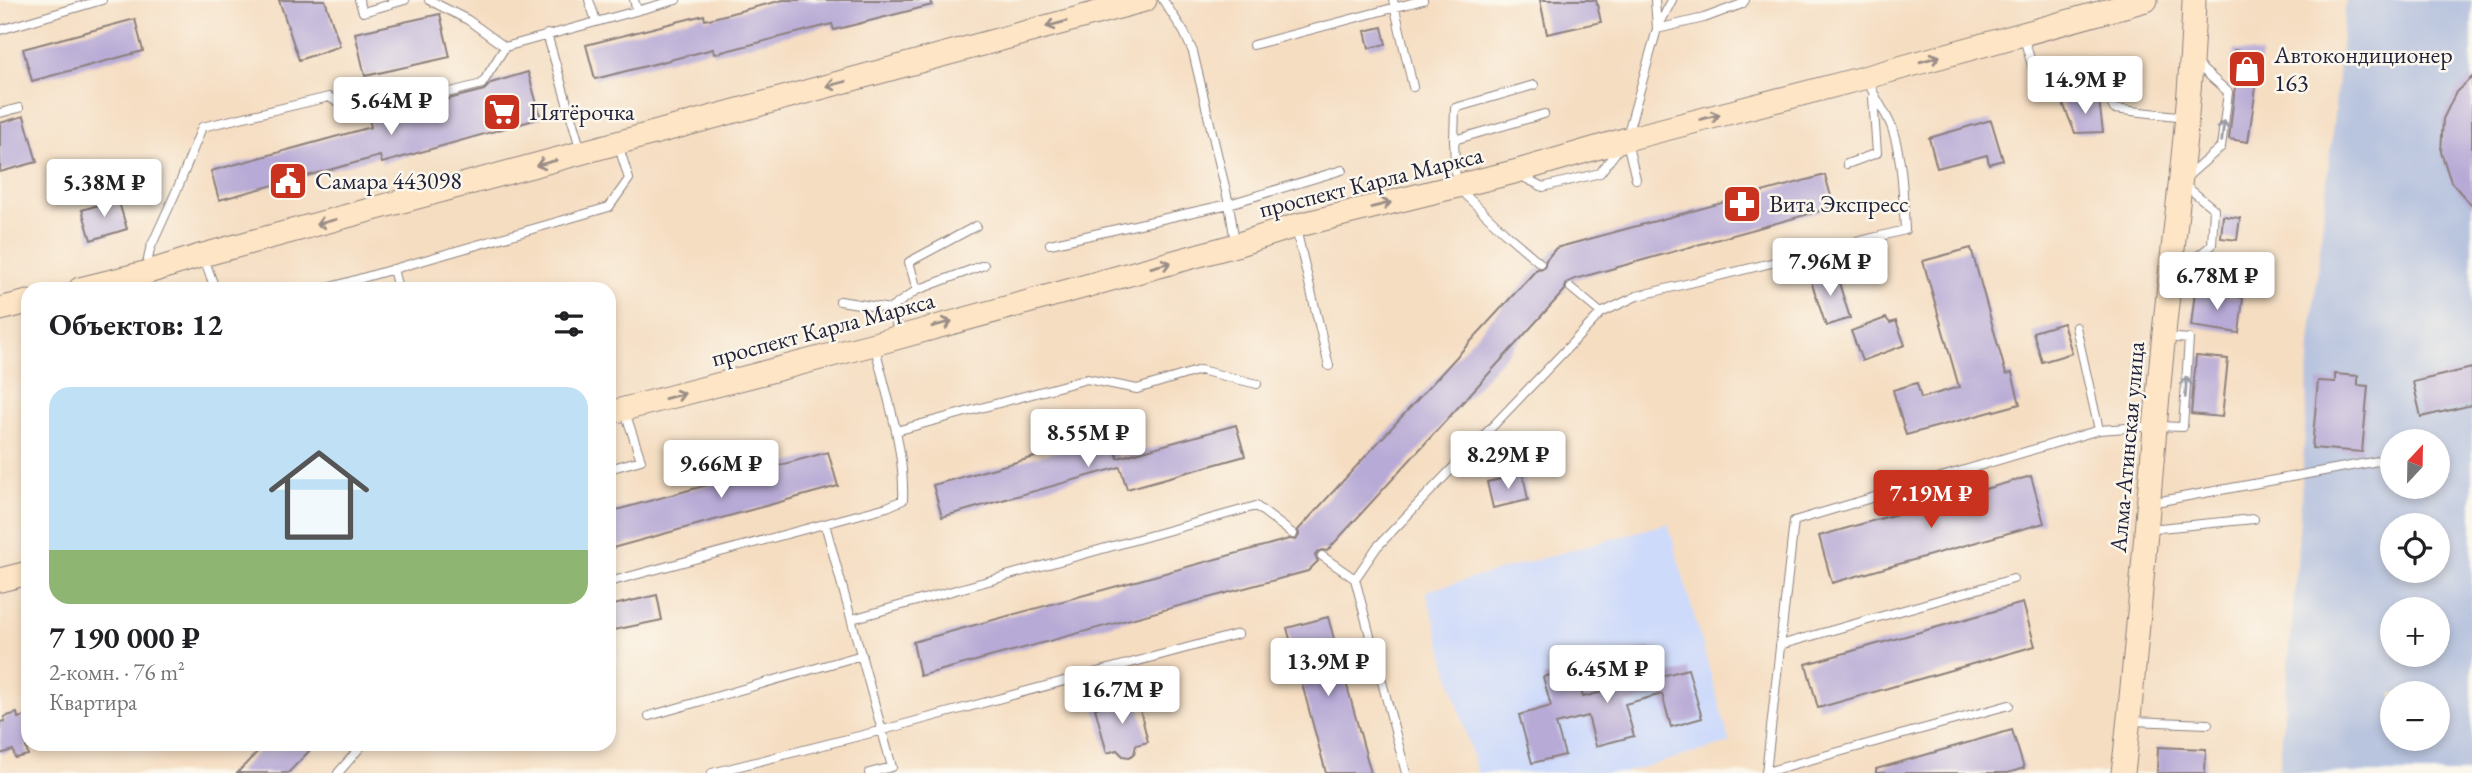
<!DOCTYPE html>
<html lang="ru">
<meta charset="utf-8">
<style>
:root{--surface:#fff;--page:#f6f6f6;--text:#202124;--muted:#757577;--accent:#c8321e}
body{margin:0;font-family:"EB Garamond",serif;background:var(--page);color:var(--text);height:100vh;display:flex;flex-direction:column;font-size:26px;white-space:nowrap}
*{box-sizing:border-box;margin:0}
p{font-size:23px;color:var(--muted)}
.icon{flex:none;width:38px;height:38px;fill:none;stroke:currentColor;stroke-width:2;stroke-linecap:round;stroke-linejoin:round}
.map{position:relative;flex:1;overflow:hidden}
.panel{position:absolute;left:21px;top:282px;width:595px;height:469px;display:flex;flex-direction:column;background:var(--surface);border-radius:21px;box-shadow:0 4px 10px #0003}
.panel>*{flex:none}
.needle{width:46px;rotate:22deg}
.fabs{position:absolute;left:2380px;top:429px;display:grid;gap:14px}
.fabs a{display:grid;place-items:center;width:70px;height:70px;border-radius:50%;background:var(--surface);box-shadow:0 4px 10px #0003;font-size:35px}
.price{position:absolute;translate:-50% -60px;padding:0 16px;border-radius:7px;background:#fff;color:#222;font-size:23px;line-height:46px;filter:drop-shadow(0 2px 4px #0008)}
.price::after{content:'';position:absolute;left:50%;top:42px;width:21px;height:16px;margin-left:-10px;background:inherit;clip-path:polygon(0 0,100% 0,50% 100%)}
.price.selected{background:var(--accent);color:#fff}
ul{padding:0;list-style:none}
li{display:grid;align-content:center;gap:14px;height:371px;padding:0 28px}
li span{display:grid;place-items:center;height:217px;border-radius:21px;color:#555}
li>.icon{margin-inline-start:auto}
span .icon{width:126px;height:126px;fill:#fffc;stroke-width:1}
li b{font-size:30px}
h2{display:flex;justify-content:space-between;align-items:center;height:84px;padding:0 28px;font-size:30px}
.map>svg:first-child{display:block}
</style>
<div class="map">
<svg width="2472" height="773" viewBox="0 0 2472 773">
<rect width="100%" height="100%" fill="#fbf7ec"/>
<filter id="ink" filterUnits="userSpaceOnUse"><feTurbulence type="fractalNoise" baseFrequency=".0143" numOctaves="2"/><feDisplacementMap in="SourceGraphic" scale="14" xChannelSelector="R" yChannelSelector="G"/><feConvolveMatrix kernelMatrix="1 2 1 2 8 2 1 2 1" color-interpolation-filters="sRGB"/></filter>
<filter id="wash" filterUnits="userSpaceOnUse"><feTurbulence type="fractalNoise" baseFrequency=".00686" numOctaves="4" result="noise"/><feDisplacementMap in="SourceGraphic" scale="28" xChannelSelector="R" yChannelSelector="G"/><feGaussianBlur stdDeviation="1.57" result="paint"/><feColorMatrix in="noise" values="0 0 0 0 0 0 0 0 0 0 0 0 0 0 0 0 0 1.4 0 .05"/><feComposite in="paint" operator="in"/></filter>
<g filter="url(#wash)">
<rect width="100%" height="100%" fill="#f5ddc1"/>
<!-- built -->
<path fill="#cedafa" d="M1668 523 1730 743 1623 773H1477L1426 591Z"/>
<!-- industrial -->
<path fill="#b9c4de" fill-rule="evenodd" d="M2346 0H2472V773H2279L2297 565 2310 344ZM2392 441H2438V486H2392ZM2392 525H2438V570H2392ZM2392 609H2438V654H2392ZM2392 693H2438V738H2392Z"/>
<g id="blocks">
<!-- building -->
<path fill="#b8aad6" d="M279 0H325L340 46 299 60Z
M783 0H931L932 5 834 30 832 24 714 54 713 49 595 79 586 45 704 15 705 20Z
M1540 0H1596L1601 22 1547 34Z
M440 14 450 57 365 76 355 33Z
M135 19 143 51 32 81 23 49Z
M1382 27 1386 44 1369 48 1365 31Z
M2234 50 2261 54 2248 142 2229 139 2236 77 2230 76Z
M528 72 541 118 382 163 380 156 219 200 211 171 371 127 369 119 484 90 491 83Z
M2472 77V206L2451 182 2441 152 2443 119 2456 92Z
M2099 100 2103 132 2075 133 2062 101Z
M24 116 37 162 0 172V123Z
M1991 120 2003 160 1989 164 1987 155 1937 168 1929 138Z
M1825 175 1834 207 1575 279 1566 283 1565 290 1327 551 1322 550 1317 552 1315 556 1318 561 1308 571 920 676 913 642 1289 539 1296 540 1299 535 1298 530 1537 269 1544 268 1546 260 1556 248Z
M118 199 127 229 91 240 82 210Z
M2223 216 2240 218 2237 240 2221 238Z
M1971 248 2006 374 2012 373 2020 404 1906 435 1893 390 1917 383 1921 398 1959 387 1923 261Z
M1835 270 1850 318 1826 326 1810 278Z
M2195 291 2243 298 2239 333 2191 326Z
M1886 318 1890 323 1896 321 1905 345 1862 361 1851 331Z
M2063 323 2072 353 2042 362 2033 332Z
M2196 356 2228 359 2222 417 2191 414Z
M2472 368V405L2421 417 2413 382Z
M2335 374 2358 376V385L2368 386 2362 452 2312 448 2318 381 2335 382Z
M1236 425 1245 456 1127 489 1120 467 942 517 933 485 1111 436 1118 458Z
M828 452 838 486 609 549V512Z
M1523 474 1528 500 1493 508 1487 482Z
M2031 476 2044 523 1832 583 1819 536Z
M657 595 662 620 609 631V606Z
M2023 603 2035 646 1818 708 1806 664Z
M1328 617 1371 773H1326L1287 628Z
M1650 647 1658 677 1688 669 1702 718 1671 727 1662 694 1625 704 1634 736 1596 746 1588 716 1556 724 1565 755 1532 763 1519 715 1551 706 1543 677 1575 668 1583 697 1625 686 1617 656Z
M1137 697 1148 742 1136 745 1134 754 1129 757 1123 756 1117 750 1107 753 1095 708Z
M17 713 18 718 28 715V746L26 747 28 755 15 758 13 750 0 754V722L5 721 4 717Z
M2012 730 2024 768 2008 773H1876V769Z
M265 744H316L288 773H237Z
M2158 747 2206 749 2205 773H2157Z"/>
</g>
</g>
<g filter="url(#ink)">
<use href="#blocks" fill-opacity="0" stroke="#8c807e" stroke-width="2"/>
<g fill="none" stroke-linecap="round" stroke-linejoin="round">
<!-- lane casing -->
<g stroke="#8c807e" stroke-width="10">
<path id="lane" d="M359 0 363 12 405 0
M429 0 468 20 505 47
M589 0 596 21
M634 0 637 10
M1163 0 1184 32 1193 52 1229 204 1235 242
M1393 0 1413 87
M1655 0 1657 29 1704 18 1742 4 1745 0
M0 30 102 0
M547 34 581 151
M2023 35 2034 72 2076 88 2107 94 2114 109 2186 117
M1253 45 1423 0
M0 113 19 108
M1627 136 1657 29 1672 0
M1454 140 1455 108 1534 85
M1627 142 1636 179
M1847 164 1877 153 1873 98
M1521 176 1543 187 1600 173 1620 147
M1296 229 1329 366
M1050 244 1229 204 1342 170
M204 258 215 289
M1540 263 1505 233 1456 186 1454 140 1544 114
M393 269 398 289
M146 270 150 249 179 185 202 127 329 97 360 115 482 84 505 47 676 0
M2174 275 2212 245 2214 209 2181 182 2221 147 2228 92 2194 62
M1571 288 1601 313
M324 289 609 207 629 179 618 144
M917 290 909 262 976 226
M840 301 890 309
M2076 327 2099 430
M901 335 890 309 917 290 984 265
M896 431 1087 379 1137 389 1200 370 1257 384
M609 469 641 460 625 412
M2150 503 2389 459
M825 524 892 767 869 773
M2149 529 2254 519
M1322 556 1355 579
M609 582 887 507 903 500C905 449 887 397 875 347
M852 619 1256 506 1293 534
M1780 645 2013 579
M649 716 862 655
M2132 721 2208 724
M1766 772 2009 705
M338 773 363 744
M712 773 883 730 1238 634
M1406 773 1355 579 1377 547 1601 313 1637 296 1905 230C1903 196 1903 161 1892 128 1886 111 1873 97 1868 80
M1766 773 1794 521 2099 430 2155 426 2183 427 2189 339 2166 337"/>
</g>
<!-- secondary casing -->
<g stroke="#8c807e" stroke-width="25">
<path id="secondary" d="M80 289 145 273 203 255 1145 0
M0 309 28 302
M609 413 874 344 1236 245 1295 226 1514 172 1627 139 1867 77 2146 0
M0 580 28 573
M2123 773C2140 627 2149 480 2164 333 2175 222 2191 112 2194 0"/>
</g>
<!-- lane -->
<use href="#lane" stroke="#fff" stroke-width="8"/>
<!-- secondary -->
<use href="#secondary" stroke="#fde5c5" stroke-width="23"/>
</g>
<!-- one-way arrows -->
<defs><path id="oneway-shaft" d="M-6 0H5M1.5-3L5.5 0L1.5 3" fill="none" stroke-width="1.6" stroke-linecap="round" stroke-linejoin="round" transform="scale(1.75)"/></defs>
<g stroke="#9a8d87">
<use href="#oneway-shaft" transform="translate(1056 24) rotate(165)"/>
<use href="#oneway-shaft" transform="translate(1930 59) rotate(-16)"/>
<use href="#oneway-shaft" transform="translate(836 84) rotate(165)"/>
<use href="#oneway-shaft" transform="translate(1710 117) rotate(-14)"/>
<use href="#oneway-shaft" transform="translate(546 163) rotate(165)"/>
<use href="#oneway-shaft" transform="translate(1381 205) rotate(-14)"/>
<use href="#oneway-shaft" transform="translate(326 222) rotate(165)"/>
<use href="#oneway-shaft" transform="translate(1161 265) rotate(-15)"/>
<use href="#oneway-shaft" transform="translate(942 324) rotate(-15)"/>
<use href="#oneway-shaft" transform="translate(675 396) rotate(-15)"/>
</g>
<g stroke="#9c9ca7">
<use href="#oneway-shaft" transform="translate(2223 131) rotate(-83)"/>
<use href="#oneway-shaft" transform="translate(2186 387) rotate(-86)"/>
</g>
</g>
<!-- icons -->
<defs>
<g id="shop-square" transform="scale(2.0125)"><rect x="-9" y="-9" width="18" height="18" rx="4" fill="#c8321e" stroke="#fbf7ec"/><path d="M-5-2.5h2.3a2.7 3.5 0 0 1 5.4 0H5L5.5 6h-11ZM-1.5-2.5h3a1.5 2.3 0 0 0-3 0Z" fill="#fff"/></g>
<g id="supermarket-square" transform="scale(2.0125)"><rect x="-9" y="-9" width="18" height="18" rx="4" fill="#c8321e" stroke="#fbf7ec"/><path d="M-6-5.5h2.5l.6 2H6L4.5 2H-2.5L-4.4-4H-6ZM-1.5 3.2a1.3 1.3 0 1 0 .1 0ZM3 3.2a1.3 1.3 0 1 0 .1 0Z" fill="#fff"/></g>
<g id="civic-square" transform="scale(2.0125)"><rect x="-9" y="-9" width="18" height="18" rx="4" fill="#c8321e" stroke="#fbf7ec"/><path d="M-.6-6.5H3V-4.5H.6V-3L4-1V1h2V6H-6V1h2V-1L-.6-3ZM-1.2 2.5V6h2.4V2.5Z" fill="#fff"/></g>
<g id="pharmacy-square" transform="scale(2.0125)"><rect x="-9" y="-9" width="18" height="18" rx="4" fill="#c8321e" stroke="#fbf7ec"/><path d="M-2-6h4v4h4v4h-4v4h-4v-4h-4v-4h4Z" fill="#fff"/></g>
</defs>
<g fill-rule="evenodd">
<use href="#shop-square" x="2247" y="69"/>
<use href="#supermarket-square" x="502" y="112"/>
<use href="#civic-square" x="288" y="181"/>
<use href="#pharmacy-square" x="1742" y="204"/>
</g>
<g text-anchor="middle" stroke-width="5" stroke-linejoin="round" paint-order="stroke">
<!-- poi labels -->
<g font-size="24" fill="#22223b" stroke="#fbf7ec" text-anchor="start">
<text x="2274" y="63">Автокондиционер<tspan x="2274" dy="28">163</tspan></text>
<text x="529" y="120">Пятёрочка</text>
<text x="315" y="189">Самара 443098</text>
<text x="1769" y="212">Вита Экспресс</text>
</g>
<!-- street labels -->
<g font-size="24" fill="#22223b" stroke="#fbf7ec">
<text transform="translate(1371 182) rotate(-14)" y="8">проспект Карла Маркса</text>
<text transform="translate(823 329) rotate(-15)" y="8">проспект Карла Маркса</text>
<text transform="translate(2127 447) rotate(-85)" y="8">Алма-Атинская улица</text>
</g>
</g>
</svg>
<div class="fabs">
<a><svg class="needle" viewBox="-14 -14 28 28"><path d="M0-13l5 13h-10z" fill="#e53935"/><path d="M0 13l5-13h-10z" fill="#757577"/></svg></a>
<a><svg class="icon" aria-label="locate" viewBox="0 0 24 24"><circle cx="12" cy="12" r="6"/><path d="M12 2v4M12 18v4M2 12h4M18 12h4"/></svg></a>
<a>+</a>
<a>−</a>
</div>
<b class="price" style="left:2085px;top:116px">14.9M ₽</b>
<b class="price" style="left:391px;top:137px">5.64M ₽</b>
<b class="price" style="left:104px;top:219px">5.38M ₽</b>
<b class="price" style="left:1830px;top:298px">7.96M ₽</b>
<b class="price" style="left:2217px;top:312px">6.78M ₽</b>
<b class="price" style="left:1088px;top:469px">8.55M ₽</b>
<b class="price" style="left:1508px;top:491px">8.29M ₽</b>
<b class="price" style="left:721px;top:500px">9.66M ₽</b>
<b class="price selected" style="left:1931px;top:530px">7.19M ₽</b>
<b class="price" style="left:1328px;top:698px">13.9M ₽</b>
<b class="price" style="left:1607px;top:705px">6.45M ₽</b>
<b class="price" style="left:1122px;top:726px">16.7M ₽</b>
<section class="panel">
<h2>Объектов: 12<svg class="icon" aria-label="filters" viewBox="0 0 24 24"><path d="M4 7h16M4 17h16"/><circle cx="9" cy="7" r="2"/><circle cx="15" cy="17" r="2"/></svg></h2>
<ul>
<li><span style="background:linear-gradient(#bfe0f5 75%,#8fb573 0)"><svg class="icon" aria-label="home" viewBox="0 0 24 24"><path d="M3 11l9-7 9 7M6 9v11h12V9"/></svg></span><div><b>7 190 000 ₽</b><p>2-комн. · 76 m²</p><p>Квартира</p></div></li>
</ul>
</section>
</div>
